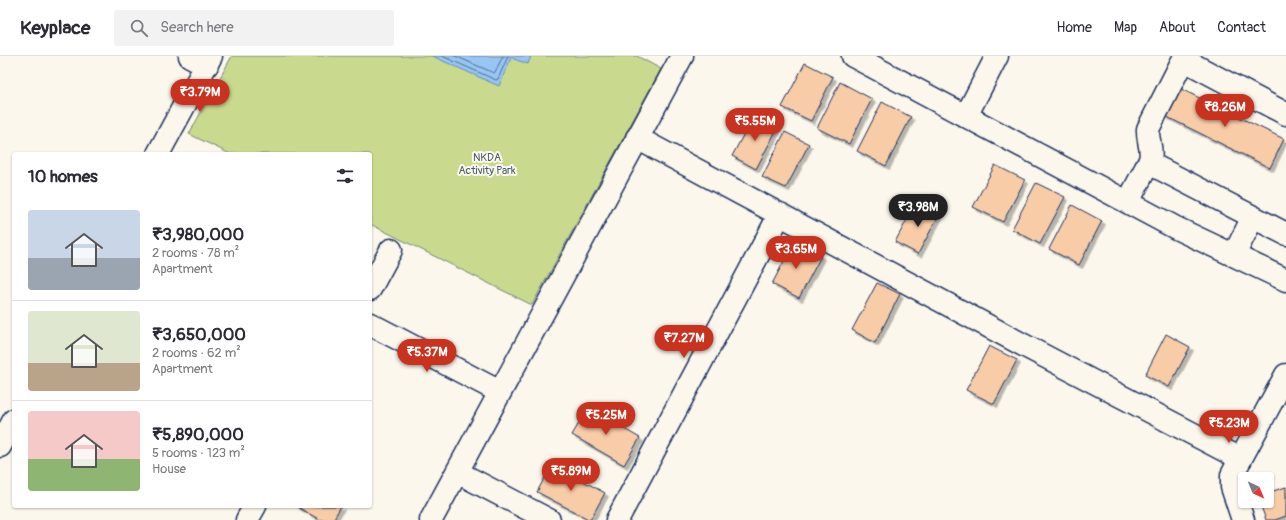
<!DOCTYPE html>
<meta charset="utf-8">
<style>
:root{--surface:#fff;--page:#f2f2f3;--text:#2b2b33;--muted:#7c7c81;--line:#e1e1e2;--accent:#c8321e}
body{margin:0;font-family:Pangolin,sans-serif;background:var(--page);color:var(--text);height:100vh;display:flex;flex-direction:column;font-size:15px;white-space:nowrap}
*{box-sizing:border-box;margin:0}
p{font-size:13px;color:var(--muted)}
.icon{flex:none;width:22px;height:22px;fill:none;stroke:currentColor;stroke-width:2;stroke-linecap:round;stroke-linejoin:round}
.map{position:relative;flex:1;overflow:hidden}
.sheet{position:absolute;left:12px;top:96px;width:360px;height:356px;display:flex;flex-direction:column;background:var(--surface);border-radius:4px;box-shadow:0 1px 3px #0004}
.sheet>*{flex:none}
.needle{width:26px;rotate:136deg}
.fabs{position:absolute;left:1238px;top:416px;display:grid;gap:8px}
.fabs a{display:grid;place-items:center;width:36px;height:36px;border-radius:4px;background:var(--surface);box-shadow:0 1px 3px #0004;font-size:20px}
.price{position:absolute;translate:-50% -34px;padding:0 9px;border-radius:14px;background:var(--accent);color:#fff;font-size:13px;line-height:26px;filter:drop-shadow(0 1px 2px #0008)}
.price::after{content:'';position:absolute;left:50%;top:24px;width:12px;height:9px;margin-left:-6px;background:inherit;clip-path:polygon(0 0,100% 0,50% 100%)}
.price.on{background:#222;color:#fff}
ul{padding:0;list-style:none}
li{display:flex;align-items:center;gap:12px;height:100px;padding:0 16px}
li+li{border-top:1px solid var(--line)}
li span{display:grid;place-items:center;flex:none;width:112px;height:80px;border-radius:4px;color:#555}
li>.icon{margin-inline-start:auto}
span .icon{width:48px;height:48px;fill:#fffc;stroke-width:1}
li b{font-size:17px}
h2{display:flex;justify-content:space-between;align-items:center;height:48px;padding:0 16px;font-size:17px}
header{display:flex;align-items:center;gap:24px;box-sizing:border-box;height:56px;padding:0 20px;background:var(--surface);border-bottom:1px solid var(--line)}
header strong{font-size:19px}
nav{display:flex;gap:22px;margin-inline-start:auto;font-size:14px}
.search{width:280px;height:36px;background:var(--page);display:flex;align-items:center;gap:10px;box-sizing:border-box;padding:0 14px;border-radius:4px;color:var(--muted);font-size:15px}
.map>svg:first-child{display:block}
</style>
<header>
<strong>Keyplace</strong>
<div class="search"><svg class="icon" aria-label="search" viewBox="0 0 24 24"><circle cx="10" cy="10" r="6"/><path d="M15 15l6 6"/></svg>Search here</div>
<nav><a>Home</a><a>Map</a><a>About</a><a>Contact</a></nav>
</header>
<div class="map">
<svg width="1286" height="464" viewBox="0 0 1286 464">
<defs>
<filter id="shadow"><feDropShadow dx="3.5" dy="3.5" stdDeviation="0" flood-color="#0004"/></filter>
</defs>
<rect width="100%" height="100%" fill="#fbf7ec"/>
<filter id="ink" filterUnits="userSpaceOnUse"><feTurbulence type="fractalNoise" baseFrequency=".025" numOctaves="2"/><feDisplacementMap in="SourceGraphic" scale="8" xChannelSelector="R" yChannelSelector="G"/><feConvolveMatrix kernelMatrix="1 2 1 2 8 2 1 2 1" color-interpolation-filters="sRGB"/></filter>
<g filter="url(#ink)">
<!-- green -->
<path fill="#c9da8e" stroke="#728476" d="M232 0H637L661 13 532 249 370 168V98H230L189 78Z"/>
<!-- water -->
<path fill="#98c5f2" stroke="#6689b7" d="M432 0H531L528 8 511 2 499 30Z"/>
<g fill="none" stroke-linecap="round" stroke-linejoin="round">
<!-- shore -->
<path stroke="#4d6b99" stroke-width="1" d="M442 0 496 24 498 23 508 0
M455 0 494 17 495 16 503 0"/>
</g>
<!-- building -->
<path fill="#f8cca7" stroke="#1b2f5e" filter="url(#shadow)" d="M805 7 833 21 811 65 782 51Z
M840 26 872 43 849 88 817 72Z
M1179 32 1284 83 1270 112 1165 60Z
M882 46 911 61 886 110 857 95Z
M754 59 778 71 756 113 732 100Z
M785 76 809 88 786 132 762 121Z
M995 109 1025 124 1003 166 973 151Z
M1036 127 1065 141 1040 188 1012 173Z
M917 145 940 157 918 198 895 186Z
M1072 149 1102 165 1079 209 1049 193Z
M794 186 821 200 799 242 772 228Z
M877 227 900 238 875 287 852 274Z
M1166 278 1190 291 1169 331 1145 319Z
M989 290 1017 304 994 348 966 334Z
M588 352 640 382 624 409 572 379Z
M552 408 605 437 590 464 537 436Z
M1286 431V460L1275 464H1266L1259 445H1267V437Z
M296 450H341L333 464H320Z"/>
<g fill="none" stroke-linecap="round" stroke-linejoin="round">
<!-- minor casing -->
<g stroke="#1b2f5e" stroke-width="25">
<path id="minor" d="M190 0 207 9
M853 0 1176 172 1286 224
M966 60 997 0
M637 82 1029 292 1241 403
M158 98 211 0
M1149 107 1286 178
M1128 146 1150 104C1153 94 1147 83 1148 73L1182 6 1186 5 1286 58
M1234 199 1253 161
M370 233 391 194
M370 268 500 336
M0 390 14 364
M457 416 549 464
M247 464 255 450
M431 464 682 0
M617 464 780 158
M1243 464 1232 431V419L1286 319"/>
</g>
<!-- minor -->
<use href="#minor" stroke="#fbf7ec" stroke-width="22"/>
</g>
</g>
<g text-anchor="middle" stroke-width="4" stroke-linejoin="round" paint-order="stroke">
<!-- park labels -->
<g font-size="11" fill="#465a6a" stroke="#fbf7ec">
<text x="487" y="105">NKDA<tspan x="487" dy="13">Activity Park</tspan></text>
</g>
</g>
</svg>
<div class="fabs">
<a><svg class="needle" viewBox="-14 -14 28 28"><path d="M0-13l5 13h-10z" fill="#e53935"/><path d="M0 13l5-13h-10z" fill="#7c7c81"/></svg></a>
</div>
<b class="price" style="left:200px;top:57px">₹3.79M</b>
<b class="price" style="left:1225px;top:72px">₹8.26M</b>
<b class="price" style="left:755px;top:86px">₹5.55M</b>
<b class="price on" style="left:918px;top:172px">₹3.98M</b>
<b class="price" style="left:796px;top:214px">₹3.65M</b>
<b class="price" style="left:684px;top:303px">₹7.27M</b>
<b class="price" style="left:427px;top:317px">₹5.37M</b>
<b class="price" style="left:606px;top:380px">₹5.25M</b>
<b class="price" style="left:1229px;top:388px">₹5.23M</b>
<b class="price" style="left:571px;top:436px">₹5.89M</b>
<section class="sheet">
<h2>10 homes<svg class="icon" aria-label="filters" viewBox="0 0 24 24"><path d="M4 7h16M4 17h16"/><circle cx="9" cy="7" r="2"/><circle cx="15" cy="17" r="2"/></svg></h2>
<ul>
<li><span style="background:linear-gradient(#c9d6e8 60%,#9aa5b1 0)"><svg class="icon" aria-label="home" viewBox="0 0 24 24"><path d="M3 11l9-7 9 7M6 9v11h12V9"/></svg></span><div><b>₹3,980,000</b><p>2 rooms · 78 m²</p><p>Apartment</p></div></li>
<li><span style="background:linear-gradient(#dfe7d0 65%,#b9a48a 0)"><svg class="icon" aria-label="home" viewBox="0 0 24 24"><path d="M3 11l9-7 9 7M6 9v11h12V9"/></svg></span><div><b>₹3,650,000</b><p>2 rooms · 62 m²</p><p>Apartment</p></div></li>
<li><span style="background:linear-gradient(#f6c9c9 60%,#8fb573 0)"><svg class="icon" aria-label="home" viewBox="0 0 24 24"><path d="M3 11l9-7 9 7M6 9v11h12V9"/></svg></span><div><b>₹5,890,000</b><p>5 rooms · 123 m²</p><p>House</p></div></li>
</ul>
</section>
</div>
